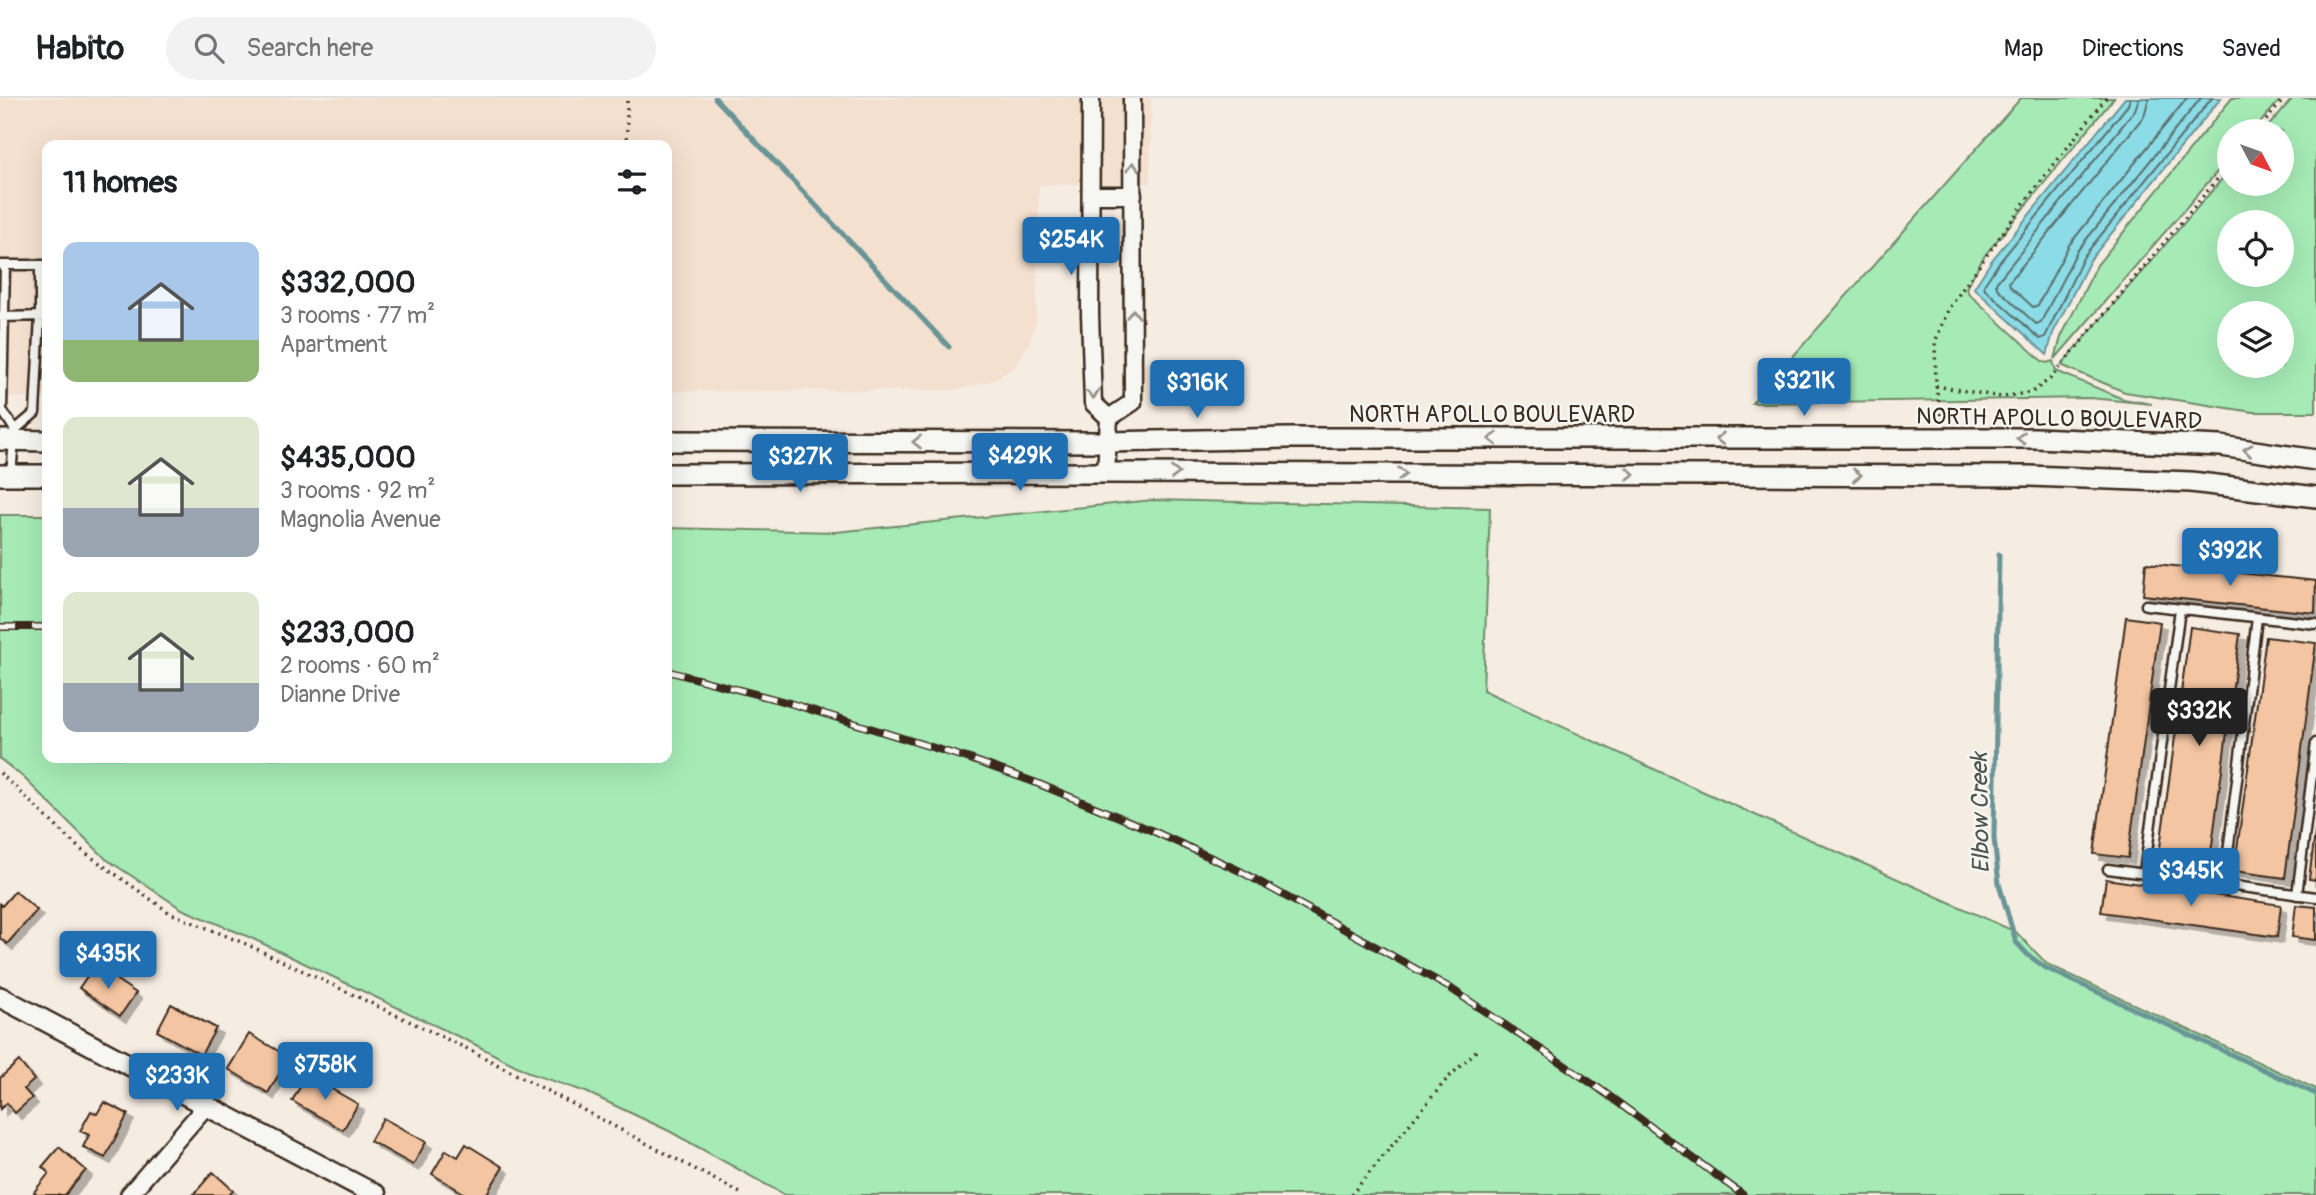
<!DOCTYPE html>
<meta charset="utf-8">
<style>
:root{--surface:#fff;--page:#f2f2f2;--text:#202124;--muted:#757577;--line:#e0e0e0;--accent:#1f6fb2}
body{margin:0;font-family:Pangolin,sans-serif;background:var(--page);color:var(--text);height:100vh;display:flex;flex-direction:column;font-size:26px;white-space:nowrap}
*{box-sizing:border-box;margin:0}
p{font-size:23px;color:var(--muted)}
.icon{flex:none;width:38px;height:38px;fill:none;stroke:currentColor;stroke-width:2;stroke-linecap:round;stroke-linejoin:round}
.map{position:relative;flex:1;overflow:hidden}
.details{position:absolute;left:42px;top:42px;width:630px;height:623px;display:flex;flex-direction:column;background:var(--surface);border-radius:14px;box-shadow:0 7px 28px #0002}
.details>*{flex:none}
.needle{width:46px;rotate:131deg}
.buttons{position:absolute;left:2217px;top:21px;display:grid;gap:14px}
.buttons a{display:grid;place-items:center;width:77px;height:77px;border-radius:50%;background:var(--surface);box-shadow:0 7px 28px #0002;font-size:35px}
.price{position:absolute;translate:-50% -60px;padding:0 16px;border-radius:7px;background:var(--accent);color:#fff;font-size:23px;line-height:46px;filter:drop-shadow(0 2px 4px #0008)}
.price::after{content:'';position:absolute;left:50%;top:42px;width:21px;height:16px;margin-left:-10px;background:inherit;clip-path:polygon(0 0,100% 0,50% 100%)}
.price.current{background:#222;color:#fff}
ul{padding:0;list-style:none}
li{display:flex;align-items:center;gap:21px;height:175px;padding:0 21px}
li span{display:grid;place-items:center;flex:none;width:196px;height:140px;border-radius:14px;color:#555}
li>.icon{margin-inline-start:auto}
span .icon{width:84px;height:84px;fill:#fffc;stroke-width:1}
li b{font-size:30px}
h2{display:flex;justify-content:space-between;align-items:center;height:84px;padding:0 21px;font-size:30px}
header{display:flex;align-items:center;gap:42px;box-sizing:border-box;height:98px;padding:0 35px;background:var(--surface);border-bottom:2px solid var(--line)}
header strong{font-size:33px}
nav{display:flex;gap:38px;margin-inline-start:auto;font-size:24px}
.search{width:490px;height:63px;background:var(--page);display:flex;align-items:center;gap:18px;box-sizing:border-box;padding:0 24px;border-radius:38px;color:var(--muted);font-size:26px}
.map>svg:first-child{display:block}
</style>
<header>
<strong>Habito</strong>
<div class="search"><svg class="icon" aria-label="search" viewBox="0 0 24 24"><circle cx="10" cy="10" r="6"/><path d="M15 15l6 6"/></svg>Search here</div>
<nav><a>Map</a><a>Directions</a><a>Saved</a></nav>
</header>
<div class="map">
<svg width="2316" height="1097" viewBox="0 0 2316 1097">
<defs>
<filter id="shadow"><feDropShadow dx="6" dy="6" stdDeviation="0" flood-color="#0004"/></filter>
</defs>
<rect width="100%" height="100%" fill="#f5ece2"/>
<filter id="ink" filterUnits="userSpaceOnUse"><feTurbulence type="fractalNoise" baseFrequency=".0143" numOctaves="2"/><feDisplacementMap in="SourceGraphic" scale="14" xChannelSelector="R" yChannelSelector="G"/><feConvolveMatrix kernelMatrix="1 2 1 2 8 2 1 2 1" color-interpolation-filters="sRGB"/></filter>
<g filter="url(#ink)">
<!-- built -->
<path fill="#f4e0cf" d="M0 0H1151L1150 85 1039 87 1036 224 1029 245 1015 268 994 282 955 292 667 293V47H47V299H0Z"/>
<!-- green -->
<path fill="#a6ebb6" stroke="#708a6a" stroke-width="2" fill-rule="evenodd" d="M2021 0H2114L1985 157 1966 190 1969 196 2042 263 2047 265 2053 263 2056 273 2123 301 2152 306 2090 300 1752 305Z
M2232 0H2282L2253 33H2230L2229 60 2055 261 2061 239 2097 167Z
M2293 0H2316V314H2253L2125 294 2061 267 2229 73 2230 86H2282V33H2264ZM2282 124V177H2230V124ZM2230 215H2282V268H2230Z
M1153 402 1490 410 1483 592 1695 690 2016 834 2047 866 2316 991V1097H785L669 1033 586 994 532 976 474 946 249 839 182 811 106 761 23 679 0 661V417H47V660H667V430L836 434Z"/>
<!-- water -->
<path fill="#8bdce7" stroke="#6b9597" stroke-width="2" d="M2125 0H2221L2090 162 2053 235 2047 257 1974 190 1992 162Z"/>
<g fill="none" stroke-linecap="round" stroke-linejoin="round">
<!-- shore -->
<path stroke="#5b716e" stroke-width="2" d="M2130 0 2128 7 1998 166 1984 187 1985 191 2040 241 2045 239 2084 158 2212 0
M2139 0 2135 12 1996 185 1997 190 2036 226 2041 224 2077 153 2201 0
M2149 0 2144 18 2009 184 2010 188 2033 209 2038 207 2069 147 2187 0"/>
<!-- stream -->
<path stroke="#6b9597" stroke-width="5" d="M715 0 949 249
M1999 456 1994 740 1999 786 2016 844 2028 857 2046 870 2316 996"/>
</g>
<!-- building -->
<path fill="#f3c5a2" stroke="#3b2a1e" stroke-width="2" filter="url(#shadow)" d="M2146 465 2316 483 2315 515 2143 497Z
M2126 519 2160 524 2128 760 2094 756Z
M2190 529 2240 536 2209 770 2158 764Z
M2266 539 2316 545 2285 780 2234 773Z
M2316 727V782L2309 781Z
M2106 781 2281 807 2277 839 2101 814Z
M15 793 37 812 7 846 0 840V806L2 808Z
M2296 807 2316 809V842L2292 839Z
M95 867 136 895 120 918 79 890Z
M171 906 216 930 201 957 157 933Z
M249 936 289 959 268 995 228 971Z
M19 963 34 982 24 991 32 1000 15 1015 7 1005 0 1011V980Z
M307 977 358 1006 343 1032 292 1003Z
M104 1004 128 1016 105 1060 83 1049 89 1037 80 1033 91 1013 97 1016Z
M383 1020 426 1044 413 1067 370 1043Z
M466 1046 503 1069 486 1097H467L432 1076 446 1052 458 1059Z
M59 1049 86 1072 65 1097H37L34 1094 49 1075 42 1069Z
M213 1074 233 1092 229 1097H193Z"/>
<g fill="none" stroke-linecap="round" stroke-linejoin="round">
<!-- service casing -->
<g stroke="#3b2a1e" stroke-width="13">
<path id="service" d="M1 167H47
M5 167 2 312 15 332 35 315 40 218V167
M0 219 47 218
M11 377 14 342
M2146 507 2316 526
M2108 771 2316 799
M2144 776 2180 511
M2224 787 2257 520
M2297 797 2316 645"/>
</g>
<!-- minor casing -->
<g stroke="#3b2a1e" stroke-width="21">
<path id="minor" d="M1091 0 1090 216 1093 305 1109 320
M1091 97H1133
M1109 320 1133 304 1132 0
M1106 375 1109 320
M129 1097 206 1008"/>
</g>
<!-- tertiary casing -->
<g stroke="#3b2a1e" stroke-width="24">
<path id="tertiary" d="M0 342 47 343
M667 343 1108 344 1288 340H2035L2221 348 2316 362
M667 376 1106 375 2029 378 2191 384 2316 399
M0 377H47
M0 899 376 1097"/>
</g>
<!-- path -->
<path stroke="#3b2a1e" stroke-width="3.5" stroke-dasharray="2 5" stroke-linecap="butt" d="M2257 33 2285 0
M627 47V0
M1936 288 2002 299 2032 294 2050 281 2230 66
M1942 324 1936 288 1935 244 1949 210 2024 105 2106 0
M0 675 80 751 170 815 246 846 472 953 744 1097
M1351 1097 1447 981 1477 952"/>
<!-- service -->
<use href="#service" stroke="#f6f6f2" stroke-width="8"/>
<!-- minor -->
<use href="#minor" stroke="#f6f6f2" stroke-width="16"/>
<!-- tertiary -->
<use href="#tertiary" stroke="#f6f6f2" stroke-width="19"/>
<!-- rail casing -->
<g stroke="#3b2a1e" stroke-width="8">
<path id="rail" d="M0 529H47
M667 573 786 604 970 661 1034 684 1153 733 1240 773 1450 890 1597 989 1743 1097"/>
</g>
<!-- rail -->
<use href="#rail" stroke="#f6f6f2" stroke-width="5" stroke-dasharray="16" stroke-linecap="butt"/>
</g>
<!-- one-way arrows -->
<defs><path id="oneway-chevron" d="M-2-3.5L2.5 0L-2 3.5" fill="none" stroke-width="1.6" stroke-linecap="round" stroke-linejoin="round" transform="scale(1.75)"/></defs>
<g stroke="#989088">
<use href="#oneway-chevron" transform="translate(1133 69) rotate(-91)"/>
<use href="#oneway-chevron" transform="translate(1133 216) rotate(-90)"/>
<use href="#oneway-chevron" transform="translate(1093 296) rotate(83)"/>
<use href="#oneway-chevron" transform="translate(2021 340) rotate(180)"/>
<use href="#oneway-chevron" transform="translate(1493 341) rotate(-180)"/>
<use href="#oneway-chevron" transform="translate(1720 341) rotate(179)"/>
<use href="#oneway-chevron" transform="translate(917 344) rotate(-180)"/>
<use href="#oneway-chevron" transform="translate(2248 352) rotate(-172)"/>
<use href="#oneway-chevron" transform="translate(1175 375)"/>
<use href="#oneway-chevron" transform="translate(1402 376)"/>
<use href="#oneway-chevron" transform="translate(1630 376)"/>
<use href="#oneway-chevron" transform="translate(1857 377)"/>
</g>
</g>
<g text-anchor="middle" stroke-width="5" stroke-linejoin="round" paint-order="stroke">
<!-- street labels -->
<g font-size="23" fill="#3b2a1e" stroke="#f6f6f2">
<text x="1492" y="324">NORTH APOLLO BOULEVARD</text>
<text transform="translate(2059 320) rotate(1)" y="8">NORTH APOLLO BOULEVARD</text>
</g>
<!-- water labels -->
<g font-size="24" font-style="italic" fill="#4f5650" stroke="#f6f6f2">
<text transform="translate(1980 715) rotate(-91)" y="8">Elbow Creek</text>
</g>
</g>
</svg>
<div class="buttons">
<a><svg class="needle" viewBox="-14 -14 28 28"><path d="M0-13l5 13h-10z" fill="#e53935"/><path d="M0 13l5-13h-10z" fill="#757577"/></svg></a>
<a><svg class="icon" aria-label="locate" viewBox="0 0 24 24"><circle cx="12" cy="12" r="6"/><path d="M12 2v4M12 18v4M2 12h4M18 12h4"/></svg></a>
<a><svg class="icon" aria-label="layers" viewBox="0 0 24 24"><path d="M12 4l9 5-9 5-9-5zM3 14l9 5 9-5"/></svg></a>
</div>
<b class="price" style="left:1071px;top:179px">$254K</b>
<b class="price" style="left:1804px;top:320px">$321K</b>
<b class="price" style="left:1197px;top:322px">$316K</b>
<b class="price" style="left:1020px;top:395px">$429K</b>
<b class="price" style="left:800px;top:396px">$327K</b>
<b class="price" style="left:2230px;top:490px">$392K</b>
<b class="price current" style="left:2199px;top:650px">$332K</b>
<b class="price" style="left:2191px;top:810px">$345K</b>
<b class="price" style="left:108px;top:893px">$435K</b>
<b class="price" style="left:325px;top:1004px">$758K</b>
<b class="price" style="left:177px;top:1015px">$233K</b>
<section class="details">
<h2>11 homes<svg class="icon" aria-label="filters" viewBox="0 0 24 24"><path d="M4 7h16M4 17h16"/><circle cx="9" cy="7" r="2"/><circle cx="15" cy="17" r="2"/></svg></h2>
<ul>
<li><span style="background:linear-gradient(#a9c7e8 70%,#8fb573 0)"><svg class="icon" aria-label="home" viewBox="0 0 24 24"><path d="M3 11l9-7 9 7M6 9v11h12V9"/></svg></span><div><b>$332,000</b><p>3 rooms · 77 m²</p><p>Apartment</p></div></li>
<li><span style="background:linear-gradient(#dfe7d0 65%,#9aa5b1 0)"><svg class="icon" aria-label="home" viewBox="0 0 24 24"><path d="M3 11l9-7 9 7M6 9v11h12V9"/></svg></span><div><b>$435,000</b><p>3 rooms · 92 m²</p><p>Magnolia Avenue</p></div></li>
<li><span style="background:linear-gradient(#dfe7d0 65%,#9aa5b1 0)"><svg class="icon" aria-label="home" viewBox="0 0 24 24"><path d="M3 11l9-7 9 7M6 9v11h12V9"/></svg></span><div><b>$233,000</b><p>2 rooms · 60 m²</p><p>Dianne Drive</p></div></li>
</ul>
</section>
</div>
